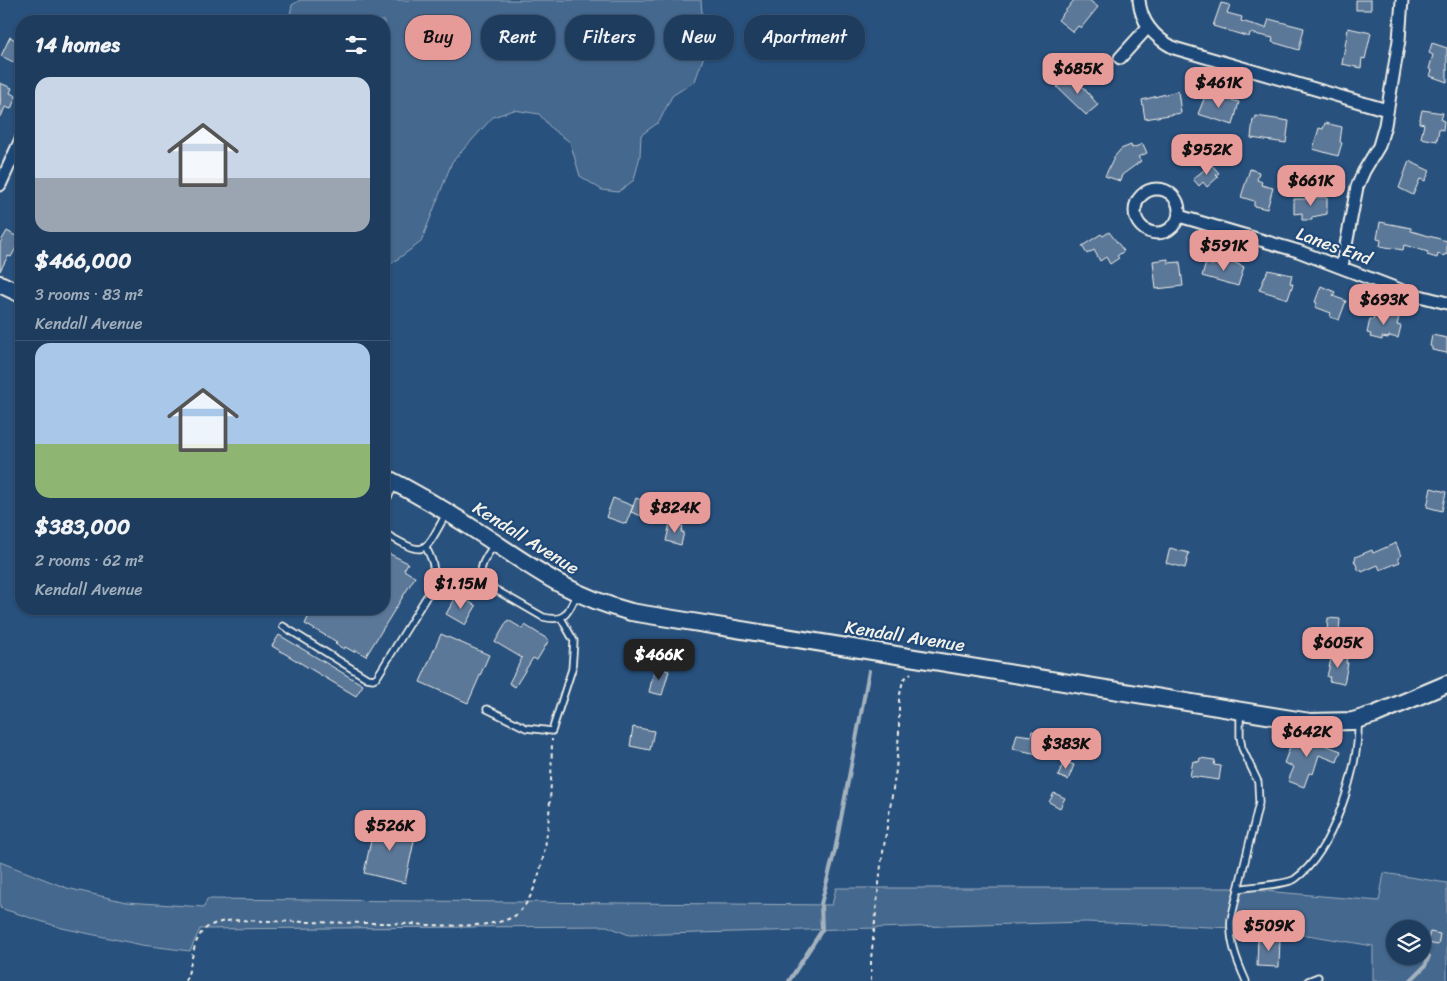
<!DOCTYPE html>
<meta charset="utf-8">
<style>
:root{--surface:#1e3d5e;--page:#2b4867;--text:#f1f3f6;--muted:#a1aebc;--line:#3c5673;--accent:#e69b98}
body{margin:0;font-family:Sriracha,sans-serif;background:var(--page);color:var(--text);height:100vh;display:flex;flex-direction:column;font-size:19px;white-space:nowrap}
*{box-sizing:border-box;margin:0}
p{font-size:16px;color:var(--muted)}
.icon{flex:none;width:28px;height:28px;fill:none;stroke:currentColor;stroke-width:2;stroke-linecap:round;stroke-linejoin:round}
.map{position:relative;flex:1;overflow:hidden}
.details{position:absolute;left:15px;top:15px;width:375px;height:600px;display:flex;flex-direction:column;background:var(--surface);border-radius:20px;box-shadow:0 1px 4px #0004,0 0 0 1px var(--line)}
.details>*{flex:none}
.hud{position:absolute;left:405px;top:15px;width:475px;height:45px;display:flex;gap:10px}
.fabs{position:absolute;left:1386px;top:920px;display:grid;gap:10px}
.fabs a{display:grid;place-items:center;width:45px;height:45px;border-radius:50%;background:var(--surface);box-shadow:0 1px 4px #0004,0 0 0 1px var(--line);font-size:25px}
.price{position:absolute;translate:-50% -42px;padding:0 11px;border-radius:10px;background:var(--accent);color:#111;font-size:16px;line-height:32px;filter:drop-shadow(0 1px 2px #0008)}
.price::after{content:'';position:absolute;left:50%;top:30px;width:15px;height:11px;margin-left:-8px;background:inherit;clip-path:polygon(0 0,100% 0,50% 100%)}
.price.current{background:#222;color:#fff}
ul{padding:0;list-style:none}
li{display:grid;align-content:center;gap:10px;height:265px;padding:0 20px}
li+li{border-top:1px solid var(--line)}
li span{display:grid;place-items:center;height:155px;border-radius:15px;color:#555}
li>.icon{margin-inline-start:auto}
span .icon{width:90px;height:90px;fill:#fffc;stroke-width:1}
li b{font-size:21px}
h2{display:flex;justify-content:space-between;align-items:center;height:60px;padding:0 20px;font-size:21px}
.tag{padding:0 18px;border-radius:20px;background:var(--surface);box-shadow:0 1px 4px #0004,0 0 0 1px var(--line);font-size:18px;line-height:45px}
.tag.current{background:var(--accent);color:#111}
.map>svg:first-child{display:block}
</style>
<div class="map">
<svg width="1447" height="981" viewBox="0 0 1447 981">
<rect width="100%" height="100%" fill="#28517e"/>
<filter id="ink" filterUnits="userSpaceOnUse"><feTurbulence type="fractalNoise" baseFrequency=".02" numOctaves="2"/><feDisplacementMap in="SourceGraphic" scale="10" xChannelSelector="R" yChannelSelector="G"/><feConvolveMatrix kernelMatrix="1 2 1 2 8 2 1 2 1" color-interpolation-filters="sRGB"/></filter>
<g filter="url(#ink)">
<!-- green -->
<path fill="#45688e" stroke="#9cacbb" fill-rule="evenodd" d="M300 0H701L705 53 695 81 672 96 659 122 641 135 640 156 634 180 618 192 602 190 580 176 570 142 552 129 539 114 514 110 493 117 452 162 421 242 384 269V21H298L290 15 292 5Z
M0 862 67 888 126 902 204 907 207 899 832 905 836 888H1230L1379 901 1384 873 1447 883V981H1373V946L1314 936 1234 928 1086 922 629 935 607 926 200 929 190 951 142 945 62 928 0 908ZM1395 929H1422V956H1395Z"/>
<g fill="none" stroke-linecap="round" stroke-linejoin="round">
<!-- stream -->
<path stroke="#a4b2be" stroke-width="4" d="M789 981 822 930 821 904 835 850 869 671
M1410 981 1425 966 1429 956"/>
</g>
<!-- building -->
<path fill="#5b7899" stroke="#f4f1e8" d="M1074 0H1089L1098 7 1081 28 1078 26 1073 32 1058 20Z
M1356 0H1371V10H1356Z
M1221 3 1230 5 1227 13 1242 17 1241 21 1266 28 1269 19 1304 28 1299 50 1272 42 1273 38 1250 33 1249 37 1213 26Z
M1348 28 1371 33 1365 59 1362 58 1361 68 1342 64Z
M10 37 21 43V66L1 56Z
M1432 43 1447 48V82L1430 76 1432 70 1429 69 1433 55 1429 53Z
M1072 74 1098 105 1086 115 1057 87Z
M0 83 12 88 10 93 16 96 11 109 5 107 1 117Z
M1178 91 1181 113 1145 119 1142 100Z
M1206 94 1239 102 1233 125 1198 114Z
M1422 110 1443 113 1441 120 1444 121 1443 130 1439 129 1437 141 1421 138 1424 124 1419 123Z
M1256 116 1289 121 1286 143 1251 138 1253 119 1255 120Z
M1325 123 1342 127 1340 142 1342 143 1338 156 1313 149 1319 128 1323 129Z
M1143 144 1147 153 1138 157 1141 161 1122 175 1120 181 1105 176 1115 156 1121 149 1131 145 1132 148Z
M1409 161 1430 171 1425 181 1420 179 1413 195 1399 188Z
M1211 164 1219 173 1216 175 1218 177 1207 187 1203 182 1199 186 1193 179Z
M1250 169 1259 172 1257 180 1262 182 1261 185 1273 188 1267 209 1254 206V201L1241 197Z
M1311 197H1327V214L1312 217V220H1302V213L1294 214V199H1311Z
M1380 222 1411 228V231L1447 241V255L1445 254 1444 256 1438 254 1437 258 1427 255 1428 252 1404 245 1403 250 1380 246 1381 240 1377 239Z
M7 231 21 239 11 257 8 256 0 271V243Z
M1109 232 1124 251 1117 256 1119 258 1110 264 1106 257 1100 261 1094 250 1087 254 1082 246 1101 234 1103 236Z
M1168 259V263L1180 262 1183 286 1156 289 1153 261Z
M1214 260 1228 264 1229 260 1244 267 1238 286 1202 276 1206 263 1213 265Z
M1268 270 1292 275 1290 283 1293 284 1288 299 1259 290Z
M1321 286 1335 292 1333 296 1346 301 1339 320 1330 317 1331 313 1315 307 1317 303 1315 302Z
M1375 312 1399 317 1397 325 1401 326 1398 338 1389 336 1388 338 1382 337V340L1370 337 1371 334 1367 333 1370 319 1373 320Z
M1432 335 1447 338V353L1432 350V347L1430 346Z
M1431 488 1446 492 1442 511 1427 507Z
M613 498 633 506 626 524 606 517Z
M636 498 646 502 644 506 651 508 647 518 631 512Z
M670 523 683 526 681 532H684L681 545 666 541Z
M1396 543 1401 556 1398 558 1400 562 1380 570 1378 565 1362 572 1361 570 1359 571 1354 560 1356 559 1355 557 1372 550 1373 553Z
M1170 548 1189 553 1185 568 1166 563Z
M384 551 408 563 404 570 415 577 366 656 355 650 354 652 345 647 344 649 335 644 337 642 305 624 312 609H384Z
M457 595 476 606 465 625 446 614Z
M1328 618 1340 619 1339 632 1327 631Z
M508 620 523 629 525 625 549 640 537 660 533 658 515 687 509 683 522 658 495 642Z
M441 634 489 655 468 703 420 682Z
M279 635 363 685 356 696 272 646Z
M1338 651 1348 653 1346 663H1348L1344 684 1329 681 1330 677H1327L1331 659 1337 661Z
M655 667 669 671 662 695 649 692Z
M633 727 654 731 650 750 630 746Z
M1032 731 1042 733 1038 754 1013 749 1017 734 1031 736Z
M1295 734 1341 751 1337 762 1319 755 1313 774 1309 773 1304 787 1288 781 1294 767 1284 763Z
M1200 758 1215 760 1214 765 1221 766 1219 780 1190 776 1193 761 1199 762Z
M1064 761 1074 765 1068 780 1058 776Z
M1054 793 1065 798 1060 808 1049 802Z
M375 822 416 832 405 883 364 873Z
M1430 932 1440 934 1438 945 1427 943Z
M1258 938H1280L1279 967 1257 966Z"/>
<g fill="none" stroke-linecap="round" stroke-linejoin="round">
<!-- lane casing -->
<g stroke="#f4f1e8" stroke-width="9">
<path id="lane" d="M384 504 395 485
M384 533C426 557 423 556 446 514
M494 545C486 557 476 569 484 583L543 617C566 623 568 612 577 594
M283 626 367 678 373 679 377 677 430 591C436 573 435 563 425 546
M487 709 526 728 552 731 572 669 574 641 561 618
M1240 712V736L1242 748 1258 782 1259 803 1231 919C1229 941 1237 961 1246 981
M1238 889C1252 886 1286 885 1295 879 1333 852 1360 766 1358 722
M1308 981 1318 977"/>
</g>
<!-- street casing -->
<g stroke="#f4f1e8" stroke-width="15">
<path id="street" d="M1139 0C1141 23 1155 38 1174 48L1387 110
M1120 58 1148 27
M0 185 21 139
M1135 211a22 22 0 1 1 44 0a22 22 0 1 1-44 0Z
M1179 216 1298 251 1408 293 1447 303
M1342 266 1357 187 1364 171 1379 146 1385 125 1399 40 1402 0"/>
</g>
<!-- secondary casing -->
<g stroke="#f4f1e8" stroke-width="20">
<path id="secondary" d="M0 284 21 294
M384 477C418 494 451 514 483 535 535 569 570 596 631 612L1310 722 1353 721 1376 714 1447 684"/>
</g>
<!-- path -->
<path stroke="#f4f1e8" stroke-width="2" stroke-dasharray="4 4" stroke-linecap="butt" d="M185 981C193 966 191 944 203 931 217 916 250 921 269 921 307 922 345 923 383 923 414 923 495 933 517 914 552 884 551 782 552 739
M871 981V959L881 865 896 770 899 732V699L903 680 911 673"/>
<!-- lane -->
<use href="#lane" stroke="#1f4a7a" stroke-width="5.5"/>
<!-- street -->
<use href="#street" stroke="#1f4a7a" stroke-width="11"/>
<!-- secondary -->
<use href="#secondary" stroke="#1f4a7a" stroke-width="16"/>
</g>
</g>
<g text-anchor="middle" stroke-width="4.5" stroke-linejoin="round" paint-order="stroke">
<!-- street labels -->
<g font-size="18" fill="#f4f1e8" stroke="#1f4a7a">
<text transform="translate(1334 246) rotate(20)" y="6">Lanes End</text>
<text transform="translate(526 538) rotate(32)" y="6">Kendall Avenue</text>
<text transform="translate(905 636) rotate(9)" y="6">Kendall Avenue</text>
</g>
</g>
</svg>
<div class="fabs">
<a><svg class="icon" aria-label="layers" viewBox="0 0 24 24"><path d="M12 4l9 5-9 5-9-5zM3 14l9 5 9-5"/></svg></a>
</div>
<b class="price" style="left:1078px;top:95px">$685K</b>
<b class="price" style="left:1219px;top:109px">$461K</b>
<b class="price" style="left:1207px;top:176px">$952K</b>
<b class="price" style="left:1311px;top:207px">$661K</b>
<b class="price" style="left:1224px;top:272px">$591K</b>
<b class="price" style="left:1384px;top:326px">$693K</b>
<b class="price" style="left:675px;top:534px">$824K</b>
<b class="price" style="left:461px;top:610px">$1.15M</b>
<b class="price" style="left:1338px;top:669px">$605K</b>
<b class="price current" style="left:659px;top:681px">$466K</b>
<b class="price" style="left:1307px;top:758px">$642K</b>
<b class="price" style="left:1066px;top:770px">$383K</b>
<b class="price" style="left:390px;top:852px">$526K</b>
<b class="price" style="left:1269px;top:952px">$509K</b>
<div class="hud">
<a class="tag current">Buy</a>
<a class="tag">Rent</a>
<a class="tag">Filters</a>
<a class="tag">New</a>
<a class="tag">Apartment</a>
</div>
<section class="details">
<h2>14 homes<svg class="icon" aria-label="filters" viewBox="0 0 24 24"><path d="M4 7h16M4 17h16"/><circle cx="9" cy="7" r="2"/><circle cx="15" cy="17" r="2"/></svg></h2>
<ul>
<li><span style="background:linear-gradient(#c9d6e8 65%,#9aa5b1 0)"><svg class="icon" aria-label="home" viewBox="0 0 24 24"><path d="M3 11l9-7 9 7M6 9v11h12V9"/></svg></span><div><b>$466,000</b><p>3 rooms · 83 m²</p><p>Kendall Avenue</p></div></li>
<li><span style="background:linear-gradient(#a9c7e8 65%,#8fb573 0)"><svg class="icon" aria-label="home" viewBox="0 0 24 24"><path d="M3 11l9-7 9 7M6 9v11h12V9"/></svg></span><div><b>$383,000</b><p>2 rooms · 62 m²</p><p>Kendall Avenue</p></div></li>
</ul>
</section>
</div>
